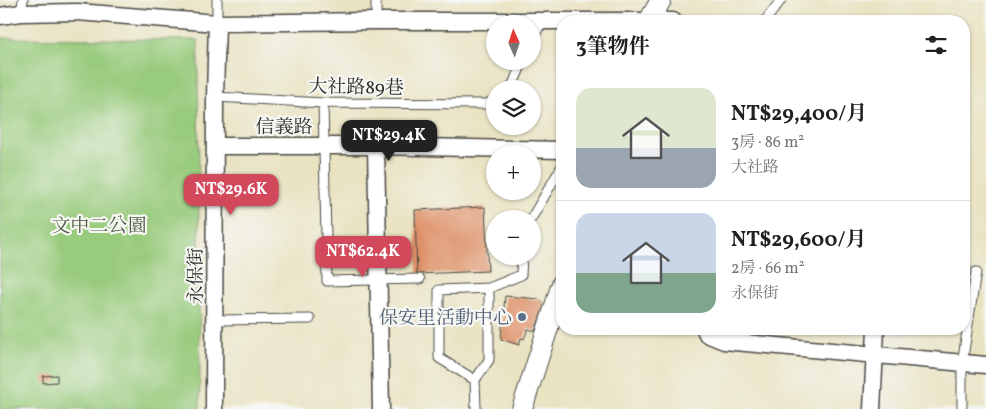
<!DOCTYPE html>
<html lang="zh-TW">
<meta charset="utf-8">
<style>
:root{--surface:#fff;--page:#f2f2f2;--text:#202124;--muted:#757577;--line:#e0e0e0;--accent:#d1495b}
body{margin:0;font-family:Vollkorn,"Noto Serif TC",serif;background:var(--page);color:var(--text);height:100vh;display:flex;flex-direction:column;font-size:19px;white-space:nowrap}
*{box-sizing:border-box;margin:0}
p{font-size:16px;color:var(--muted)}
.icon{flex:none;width:28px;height:28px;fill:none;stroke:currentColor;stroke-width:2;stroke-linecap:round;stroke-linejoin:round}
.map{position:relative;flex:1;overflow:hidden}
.drawer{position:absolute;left:556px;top:15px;width:414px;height:320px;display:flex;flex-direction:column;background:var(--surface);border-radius:20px;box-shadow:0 1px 4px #0004}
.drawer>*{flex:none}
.needle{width:32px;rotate:357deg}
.buttons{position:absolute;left:486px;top:15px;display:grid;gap:10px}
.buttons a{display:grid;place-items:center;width:55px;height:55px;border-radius:50%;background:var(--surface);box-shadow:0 1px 4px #0004;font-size:25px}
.price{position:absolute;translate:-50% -42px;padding:0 11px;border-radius:10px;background:var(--accent);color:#fff;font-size:16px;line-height:32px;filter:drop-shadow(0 1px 2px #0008)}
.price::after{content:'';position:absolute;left:50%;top:30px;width:15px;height:11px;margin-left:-8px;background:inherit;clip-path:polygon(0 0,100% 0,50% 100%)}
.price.current{background:#222;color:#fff}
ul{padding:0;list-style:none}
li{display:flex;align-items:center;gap:15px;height:125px;padding:0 20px}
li+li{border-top:1px solid var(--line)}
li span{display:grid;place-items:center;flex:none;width:140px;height:100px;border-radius:15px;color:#555}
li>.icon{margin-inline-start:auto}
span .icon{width:60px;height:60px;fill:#fffc;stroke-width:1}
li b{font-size:21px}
h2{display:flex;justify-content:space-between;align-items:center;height:60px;padding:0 20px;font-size:21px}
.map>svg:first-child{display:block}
</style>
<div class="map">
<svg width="986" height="409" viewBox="0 0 986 409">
<rect width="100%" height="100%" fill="#f6f6f2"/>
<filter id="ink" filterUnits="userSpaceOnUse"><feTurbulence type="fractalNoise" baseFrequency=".02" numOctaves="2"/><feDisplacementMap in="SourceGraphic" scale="10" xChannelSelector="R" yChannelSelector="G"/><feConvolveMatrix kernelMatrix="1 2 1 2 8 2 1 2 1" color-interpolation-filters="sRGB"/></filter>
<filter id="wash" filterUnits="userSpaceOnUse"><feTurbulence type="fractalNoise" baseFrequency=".0096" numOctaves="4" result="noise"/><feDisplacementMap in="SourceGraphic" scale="20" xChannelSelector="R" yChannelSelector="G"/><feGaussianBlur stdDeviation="1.12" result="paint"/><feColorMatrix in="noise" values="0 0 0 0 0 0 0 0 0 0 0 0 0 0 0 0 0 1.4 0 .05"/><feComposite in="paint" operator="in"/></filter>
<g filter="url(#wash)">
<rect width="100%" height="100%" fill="#e9e3c2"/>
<!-- green -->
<path fill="#98cb7c" stroke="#627b54" d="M0 38 198 40 200 409H0Z"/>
<g id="blocks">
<!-- building -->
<path fill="#de9068" d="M485 207 488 271 417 274 415 210Z
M505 296 539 299 545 304 535 331 528 329 524 339 521 338 519 345 501 339Z
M57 375V382L43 383V376Z"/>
</g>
</g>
<g filter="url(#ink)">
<use href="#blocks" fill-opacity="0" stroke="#484742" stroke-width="1"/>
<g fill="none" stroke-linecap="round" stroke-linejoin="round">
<!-- service casing -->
<g stroke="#484742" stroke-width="11">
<path id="service" d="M217 0V23
M376 0V21
M21 13 23 0
M765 21 781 0
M532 41 542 21
M511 89 523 61
M215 97 323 103 486 104 495 100
M323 103 327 281 420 279
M531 219 562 166
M215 320 310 319
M475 380 489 360V288
M476 409 475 380 439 358V290L489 288 521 275 522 256
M962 409V364L976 272"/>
</g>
<!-- minor casing -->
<g stroke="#484742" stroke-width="19">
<path id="minor" d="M0 16 21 13 77 12 217 23 376 21H673
M216 146H376L562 150
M376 146 381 409
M705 329 707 334 724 341 986 365
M214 409 215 97 217 23
M872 409 876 329"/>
</g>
<!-- tertiary casing -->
<g stroke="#484742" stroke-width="22">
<path id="tertiary" d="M649 21 661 0
M522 409 562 284"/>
</g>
<!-- service -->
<use href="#service" stroke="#fff" stroke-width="9"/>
<!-- minor -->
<use href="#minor" stroke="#fff" stroke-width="16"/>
<!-- tertiary -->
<use href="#tertiary" stroke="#fff" stroke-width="20"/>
</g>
</g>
<!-- markers -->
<circle fill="#5c6f8a" stroke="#f6f6f2" stroke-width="2" cx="522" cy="317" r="5"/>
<g text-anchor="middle" stroke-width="4.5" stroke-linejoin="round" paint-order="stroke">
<!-- street labels -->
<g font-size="19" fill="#2b2b2b" stroke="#f6f6f2">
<text transform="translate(356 86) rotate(1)" y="7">大社路89巷</text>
<text x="284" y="133">信義路</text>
<text transform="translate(195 276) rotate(-90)" y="7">永保街</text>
</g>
<!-- park labels -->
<g font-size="19" fill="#4c5b43" stroke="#f6f6f2">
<text x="99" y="232">文中二公園</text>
</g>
<!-- service labels -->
<g font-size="19" fill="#4e5e75" stroke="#f6f6f2" text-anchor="end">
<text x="512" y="324">保安里活動中心</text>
</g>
</g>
</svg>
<div class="buttons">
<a><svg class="needle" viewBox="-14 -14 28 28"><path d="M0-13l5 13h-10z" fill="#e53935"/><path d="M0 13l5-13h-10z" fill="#757577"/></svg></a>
<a><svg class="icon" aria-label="layers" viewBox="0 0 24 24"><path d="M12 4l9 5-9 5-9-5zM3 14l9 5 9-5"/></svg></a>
<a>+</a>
<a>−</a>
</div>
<b class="price current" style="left:389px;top:162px">NT$29.4K</b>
<b class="price" style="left:231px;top:216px">NT$29.6K</b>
<b class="price" style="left:363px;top:278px">NT$62.4K</b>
<section class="drawer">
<h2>3筆物件<svg class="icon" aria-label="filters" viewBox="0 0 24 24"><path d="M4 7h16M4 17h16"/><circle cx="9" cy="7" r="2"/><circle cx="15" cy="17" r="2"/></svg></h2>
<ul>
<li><span style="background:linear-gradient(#dfe7d0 60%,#9aa5b1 0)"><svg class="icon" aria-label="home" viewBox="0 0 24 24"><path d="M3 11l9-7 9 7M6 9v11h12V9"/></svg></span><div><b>NT$29,400/月</b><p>3房 · 86 m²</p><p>大社路</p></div></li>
<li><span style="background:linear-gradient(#c9d6e8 60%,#7fa58c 0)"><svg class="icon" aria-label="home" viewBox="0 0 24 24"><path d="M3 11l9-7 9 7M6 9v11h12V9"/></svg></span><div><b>NT$29,600/月</b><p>2房 · 66 m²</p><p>永保街</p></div></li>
</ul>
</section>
</div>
